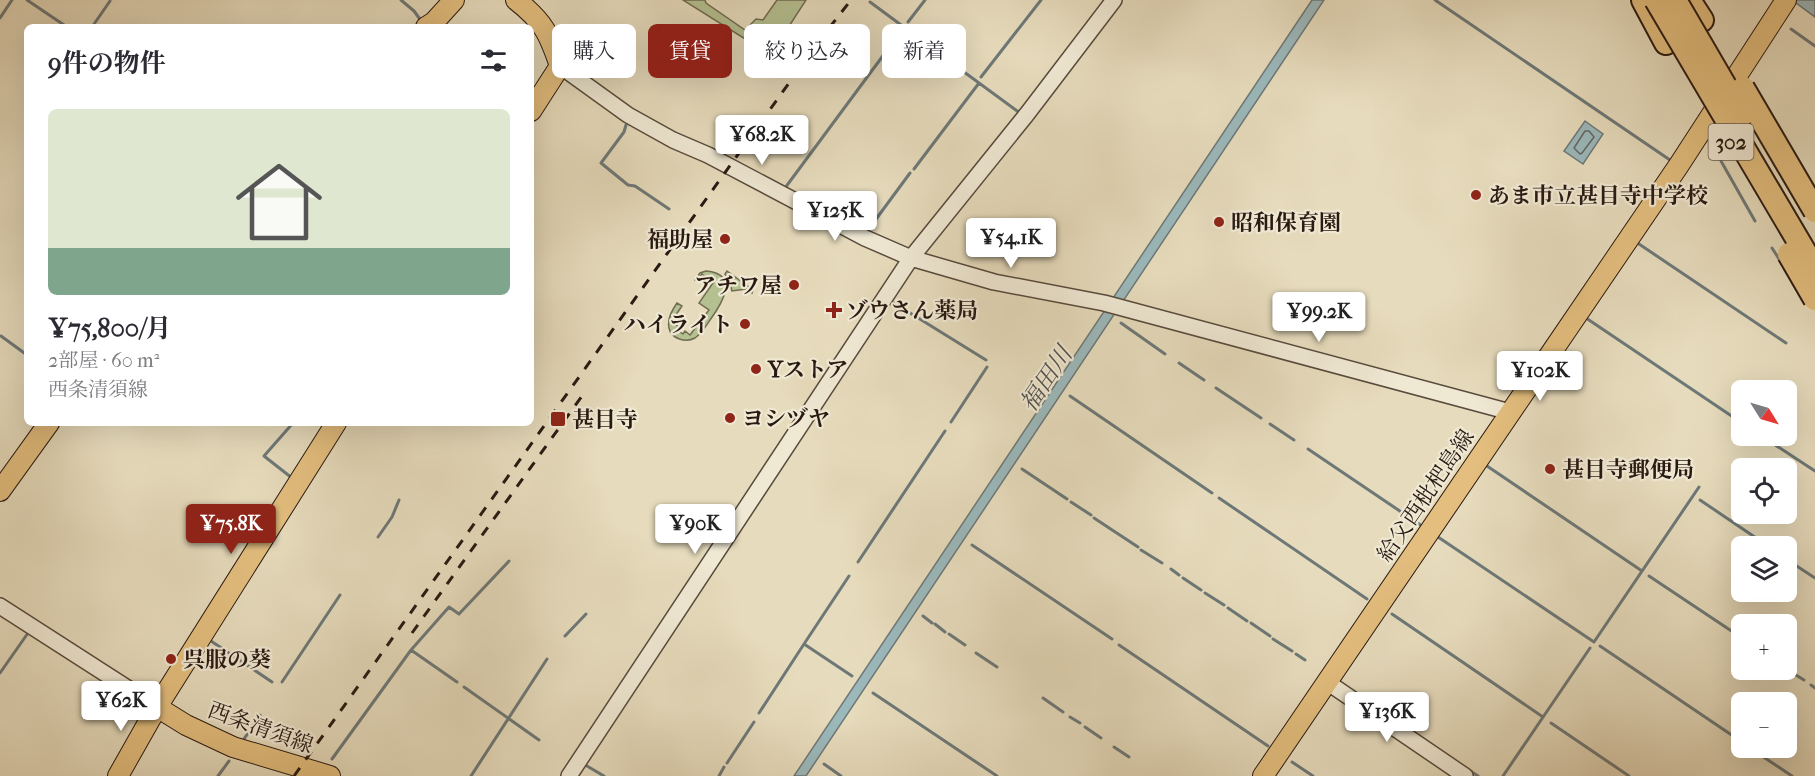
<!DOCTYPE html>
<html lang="ja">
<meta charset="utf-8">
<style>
:root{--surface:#fff;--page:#f7f7f7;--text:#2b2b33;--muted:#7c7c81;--accent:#8f2418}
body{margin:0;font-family:"IM FELL French Canon","Noto Serif JP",serif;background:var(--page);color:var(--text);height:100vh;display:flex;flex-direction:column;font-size:22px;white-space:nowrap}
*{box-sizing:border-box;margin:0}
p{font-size:20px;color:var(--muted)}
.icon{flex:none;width:33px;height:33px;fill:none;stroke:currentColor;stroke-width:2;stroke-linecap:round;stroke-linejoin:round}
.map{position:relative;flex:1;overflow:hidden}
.side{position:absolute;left:24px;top:24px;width:510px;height:402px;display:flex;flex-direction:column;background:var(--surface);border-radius:9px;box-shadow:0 6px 24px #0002}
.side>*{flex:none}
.banner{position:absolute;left:552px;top:24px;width:570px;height:54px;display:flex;gap:12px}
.needle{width:39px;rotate:127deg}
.controls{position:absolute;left:1731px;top:380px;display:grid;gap:12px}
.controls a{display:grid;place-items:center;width:66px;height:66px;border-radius:9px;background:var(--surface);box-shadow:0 6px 24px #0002;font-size:30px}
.price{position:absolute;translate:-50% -51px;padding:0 14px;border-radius:6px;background:#fff;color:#222;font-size:20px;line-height:39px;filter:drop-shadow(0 2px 3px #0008)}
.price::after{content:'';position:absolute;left:50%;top:36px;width:18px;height:14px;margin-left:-9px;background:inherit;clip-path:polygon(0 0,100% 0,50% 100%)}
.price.selected{background:var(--accent);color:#fff}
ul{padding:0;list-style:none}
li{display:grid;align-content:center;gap:12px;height:318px;padding:0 24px}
li span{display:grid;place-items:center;height:186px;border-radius:9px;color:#555}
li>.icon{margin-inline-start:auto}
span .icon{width:108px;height:108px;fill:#fffc;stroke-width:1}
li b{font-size:26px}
h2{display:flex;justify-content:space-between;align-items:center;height:72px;padding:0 24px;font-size:26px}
.tag{padding:0 21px;border-radius:9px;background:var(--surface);box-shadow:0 6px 24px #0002;font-size:21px;line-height:54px}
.tag.selected{background:var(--accent);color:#fff}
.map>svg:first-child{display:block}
</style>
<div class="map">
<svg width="1815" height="776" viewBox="0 0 1815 776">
<rect width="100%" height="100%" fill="#e6dbbc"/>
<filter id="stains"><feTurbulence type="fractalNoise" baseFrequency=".00333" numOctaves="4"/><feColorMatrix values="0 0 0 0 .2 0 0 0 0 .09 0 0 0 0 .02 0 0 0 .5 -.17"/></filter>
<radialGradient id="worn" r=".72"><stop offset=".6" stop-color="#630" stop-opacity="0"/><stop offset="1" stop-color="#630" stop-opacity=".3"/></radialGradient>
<!-- green -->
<path fill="#b5c091" stroke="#6f6c52" stroke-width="1.5" d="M683 0H705L706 3 745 30 756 19 763 20 777 0H806L773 51 766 52Z
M706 271C741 274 721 305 710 320 706 326 702 333 695 338 686 343 671 339 669 328 667 319 672 310 677 303L682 306 671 322 678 326 676 329 683 334 685 331 690 335 709 310 699 303 713 283 702 274 697 281 695 280 700 273Z
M727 271 753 290 752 293 746 289 732 291 729 281 725 274Z"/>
<!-- water -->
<path fill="#9bb8bb" stroke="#6d7877" stroke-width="1.5" d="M1312 0H1324L806 776H794Z
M1792 0H1815V17Z
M1585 121 1603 134 1583 164 1564 151Z"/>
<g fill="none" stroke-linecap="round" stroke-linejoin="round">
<!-- shore -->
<path stroke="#626866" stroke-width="1.5" d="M1585 131H1589L1594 137 1582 153 1580 154 1574 148Z"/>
<!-- stream -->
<path stroke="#6d7877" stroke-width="3" d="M27 0 67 27
M401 0 414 11 422 22
M1435 0 1670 160
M870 2 939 53
M0 18 12 0
M908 22 925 0
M92 27 110 1
M1791 29 1815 46
M945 58 1020 113
M981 77 1041 0
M626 125 624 132 601 163 628 185 635 186 669 209
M1721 161 1755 221
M914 169 979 83
M785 188 905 26
M868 230 910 173
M1639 244 1786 343
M1772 248 1790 276
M894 303 986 360
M1586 318 1739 421
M1121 323 1165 354
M1 336 27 355
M1179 363 1204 380
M1216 388 1261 418
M1070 396 1212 493
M951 422 987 367
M1270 424 1294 440
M1760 435 1815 471
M1308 449 1422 526
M1487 466 1642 571
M1022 469 1067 499
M292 478 264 456 293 423
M1219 498 1367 599
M1700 500 1768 546
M1071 502 1091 515
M1094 518 1138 547
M378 537 392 517 399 500
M1438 537 1594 642 1699 487
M972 545 1112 639
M1141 550 1162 563
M1786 559 1815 578
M858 562 945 431
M1171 569 1179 575
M849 576 804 644 852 676
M1649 576 1742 638
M1183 578 1201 590
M1205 593 1224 605
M1228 608 1247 621
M1392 614 1543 717
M923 616 932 623
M1251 623 1270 636
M935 624 945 632
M949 634 965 645
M565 636 586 614
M208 639 272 682
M1273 639 1292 651
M1119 645 1268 746
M1600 646 1742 742
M411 650 449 607 459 614 509 561
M976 653 997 667
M1296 654 1305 660
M1786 669 1804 680
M0 673 28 633
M282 682 340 595
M1811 685 1815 688
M464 687 539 740
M873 693 997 776
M1043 698 1063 712
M759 713 804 644
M1070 717 1080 723
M1551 723 1629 776
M1085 727 1101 738
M244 739 260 715
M1114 747 1129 757
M1749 747 1755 751
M1762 756 1792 776
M332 759 411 650 457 682
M1292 762 1313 776
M727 763 754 722
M824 764 841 776
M587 766 604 776
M1469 770 1478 776
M218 776 229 761
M471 776 547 659
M719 776 724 767
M1503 776 1590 648"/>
<!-- minor casing -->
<g stroke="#584a3c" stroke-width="18">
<path id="minor" d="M560 66 628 115 673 140 708 155 865 238 911 258 994 282 1104 303 1510 412
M0 606 157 707
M1327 682 1465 776
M569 776 911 258 1027 114 1114 0"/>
</g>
<!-- major casing -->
<g stroke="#291912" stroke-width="22">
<path id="major" d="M516 0C544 22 549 34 560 66L531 111
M426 27 434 22 454 0
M0 491 49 423
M157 707 186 725 233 747 330 776
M118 776 157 707 336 423
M1263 776 1679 165 1786 0"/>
</g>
<!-- highway casing -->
<g stroke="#291912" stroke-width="26">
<path id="highway" d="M1643 0 1666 43
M1689 0 1702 20"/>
</g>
<!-- minor -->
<use href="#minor" stroke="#efe8d3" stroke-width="15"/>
<!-- major -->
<use href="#major" stroke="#e3be7e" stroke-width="20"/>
<!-- highway -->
<use href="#highway" stroke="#e3be7e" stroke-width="22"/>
<!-- rail -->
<path stroke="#291912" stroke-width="3" stroke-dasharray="10 10" stroke-linecap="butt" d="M412 633 582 396
M294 776 819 41 851 0"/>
<!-- highway-bridge casing -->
<g stroke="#291912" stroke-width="26" stroke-linecap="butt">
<path id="highway-bridge" d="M1656 0 1815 269
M1675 0 1742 115
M1743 88 1815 211
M1789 254 1815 299"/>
</g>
<!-- highway-bridge -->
<use href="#highway-bridge" stroke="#e3be7e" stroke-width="22"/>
</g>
<!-- markers -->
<g fill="#8f2418" stroke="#efe8d3" stroke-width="2">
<circle cx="1476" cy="195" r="6"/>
<circle cx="1219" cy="222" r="6"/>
<circle cx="725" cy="239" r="6"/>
<circle cx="794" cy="285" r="6"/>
<path d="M831 301h6v6h6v6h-6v6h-6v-6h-6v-6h6z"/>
<circle cx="745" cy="324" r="6"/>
<circle cx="756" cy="369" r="6"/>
<circle cx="730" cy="418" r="6"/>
<rect x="550" y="411" width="16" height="16" rx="3"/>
<circle cx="1550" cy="469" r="6"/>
<circle cx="171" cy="659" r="6"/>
</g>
<g text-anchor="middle" stroke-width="4.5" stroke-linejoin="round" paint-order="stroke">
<!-- shield labels -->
<rect fill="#efe8d3" stroke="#64574c" stroke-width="1.5" x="1708.5" y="124" width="45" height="36" rx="4.5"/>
<g font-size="21" font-weight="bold" fill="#291912">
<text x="1731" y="149">302</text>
</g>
<!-- poi labels -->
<g font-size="22" font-weight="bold" fill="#291912" stroke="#efe8d3" text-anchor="start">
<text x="1488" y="203">あま市立甚目寺中学校</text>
<text x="1231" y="230">昭和保育園</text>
<text x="713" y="247" text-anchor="end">福助屋</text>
<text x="782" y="293" text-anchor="end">アチワ屋</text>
<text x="846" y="318">ゾウさん薬局</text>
<text x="733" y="332" text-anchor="end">ハイライト</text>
<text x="768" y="377">Yストア</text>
<text x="742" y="426">ヨシヅヤ</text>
<text x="572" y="427">甚目寺</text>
<text x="1562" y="477">甚目寺郵便局</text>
<text x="183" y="667">呉服の葵</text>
</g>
<!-- street labels -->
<g font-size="22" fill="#291912" stroke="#efe8d3">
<text transform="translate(1425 495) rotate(-56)" y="8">給父西枇杷島線</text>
<text transform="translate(261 727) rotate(20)" y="8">西条清須線</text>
</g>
<!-- water labels -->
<g font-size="24" font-style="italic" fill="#51514d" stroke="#efe8d3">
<text transform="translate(1046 379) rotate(-56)" y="8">福田川</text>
</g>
</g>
<rect width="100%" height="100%" filter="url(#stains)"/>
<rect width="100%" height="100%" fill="url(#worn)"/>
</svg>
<div class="controls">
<a><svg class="needle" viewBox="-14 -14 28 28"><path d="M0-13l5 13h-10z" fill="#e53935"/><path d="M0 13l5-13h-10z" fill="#7c7c81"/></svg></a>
<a><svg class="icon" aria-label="locate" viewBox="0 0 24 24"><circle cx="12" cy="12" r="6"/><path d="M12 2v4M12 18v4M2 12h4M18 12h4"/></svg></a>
<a><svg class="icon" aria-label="layers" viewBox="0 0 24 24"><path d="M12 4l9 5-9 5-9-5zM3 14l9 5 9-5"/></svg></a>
<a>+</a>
<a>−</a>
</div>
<b class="price" style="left:762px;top:166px">¥68.2K</b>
<b class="price" style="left:835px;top:242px">¥125K</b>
<b class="price" style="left:1011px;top:269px">¥54.1K</b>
<b class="price" style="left:1319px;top:343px">¥99.2K</b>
<b class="price" style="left:1540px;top:402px">¥102K</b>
<b class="price selected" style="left:231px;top:555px">¥75.8K</b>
<b class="price" style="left:695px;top:555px">¥90K</b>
<b class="price" style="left:121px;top:732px">¥62K</b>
<b class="price" style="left:1387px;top:743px">¥136K</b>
<div class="banner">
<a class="tag">購入</a>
<a class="tag selected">賃貸</a>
<a class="tag">絞り込み</a>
<a class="tag">新着</a>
</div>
<section class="side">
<h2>9件の物件<svg class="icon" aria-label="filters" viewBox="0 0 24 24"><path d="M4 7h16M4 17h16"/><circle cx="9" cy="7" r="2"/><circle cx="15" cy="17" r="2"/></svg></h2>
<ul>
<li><span style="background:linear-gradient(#dfe7d0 75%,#7fa58c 0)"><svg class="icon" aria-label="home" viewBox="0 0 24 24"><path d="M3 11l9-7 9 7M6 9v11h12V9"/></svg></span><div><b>¥75,800/月</b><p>2部屋 · 60 m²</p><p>西条清須線</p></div></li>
</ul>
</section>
</div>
